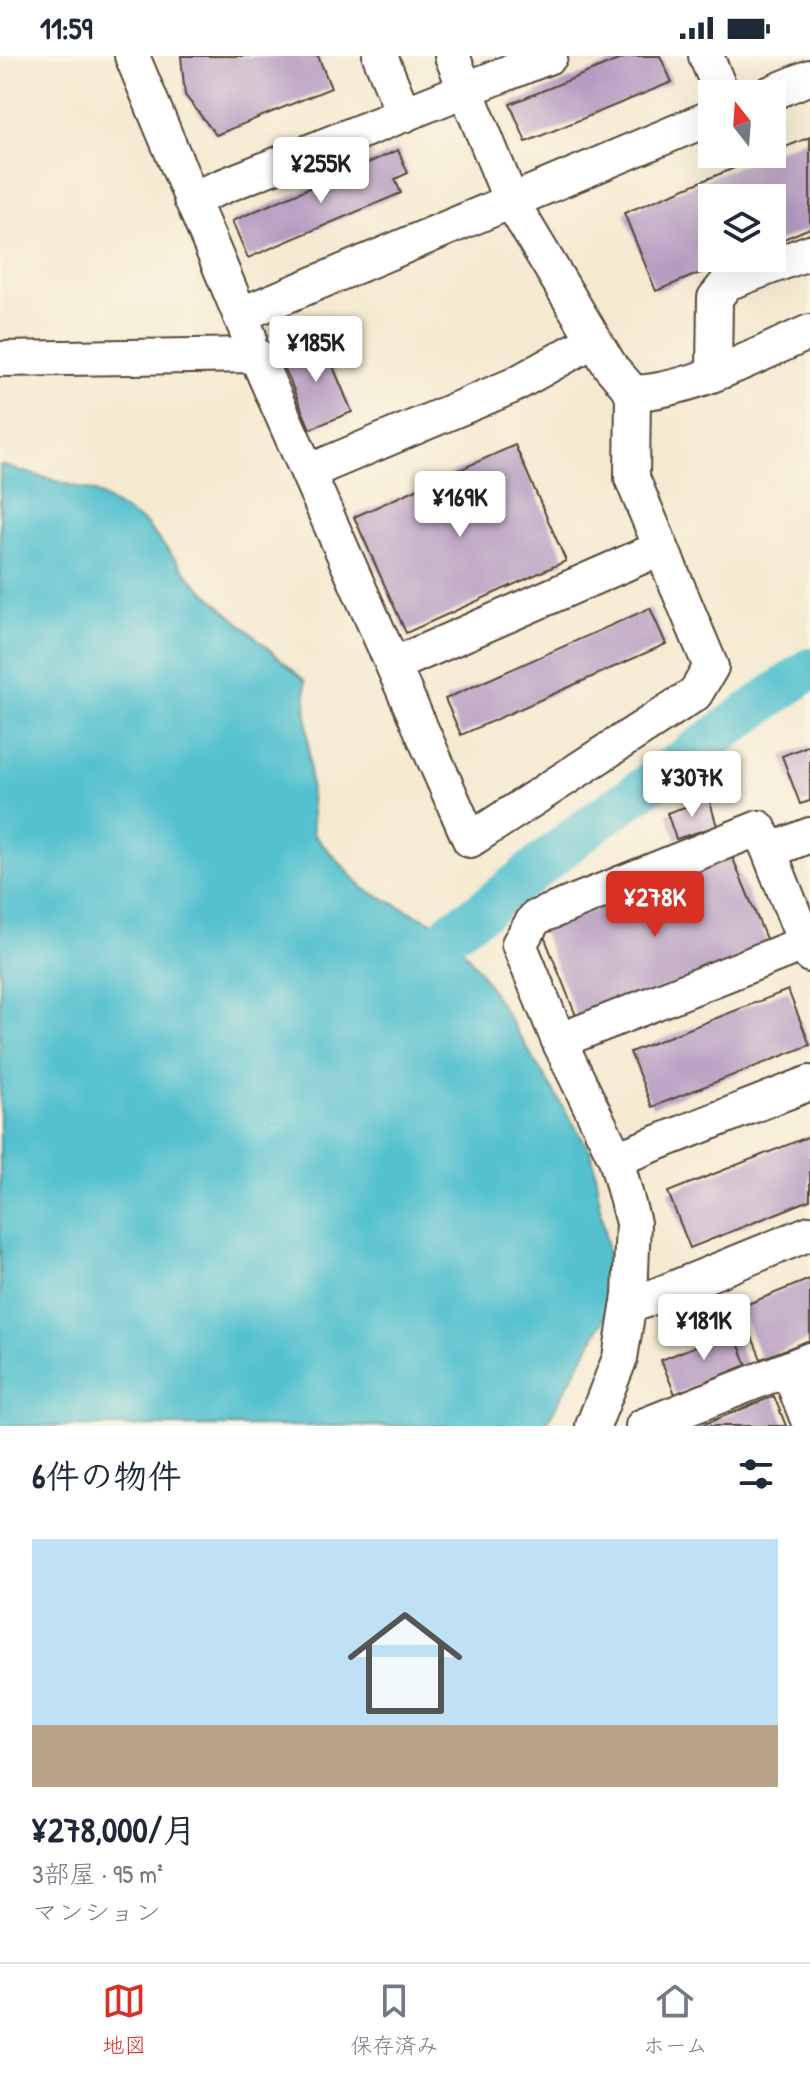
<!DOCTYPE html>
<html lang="ja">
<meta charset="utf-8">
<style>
:root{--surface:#fff;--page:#f2f2f3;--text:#1f2937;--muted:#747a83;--line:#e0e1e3;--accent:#d93025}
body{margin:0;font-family:"Patrick Hand","Klee One",sans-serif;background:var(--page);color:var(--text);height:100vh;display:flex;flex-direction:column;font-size:30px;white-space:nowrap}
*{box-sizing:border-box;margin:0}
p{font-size:26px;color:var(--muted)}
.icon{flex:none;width:44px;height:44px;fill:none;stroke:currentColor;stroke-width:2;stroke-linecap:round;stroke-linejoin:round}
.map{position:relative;height:1370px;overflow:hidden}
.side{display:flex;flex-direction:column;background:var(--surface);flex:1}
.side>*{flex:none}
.needle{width:52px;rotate:343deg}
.fabs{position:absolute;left:698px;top:24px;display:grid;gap:16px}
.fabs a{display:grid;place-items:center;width:88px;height:88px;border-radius:0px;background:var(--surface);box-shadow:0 8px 32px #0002;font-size:40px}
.price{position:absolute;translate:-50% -68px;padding:0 18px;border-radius:8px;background:#fff;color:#222;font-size:26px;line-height:52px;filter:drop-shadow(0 2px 4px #0008)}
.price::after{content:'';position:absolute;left:50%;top:48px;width:24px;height:18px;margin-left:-12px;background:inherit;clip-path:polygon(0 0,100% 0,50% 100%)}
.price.selected{background:var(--accent);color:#fff}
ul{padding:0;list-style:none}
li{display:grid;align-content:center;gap:16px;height:424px;padding:0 32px}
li+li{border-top:2px solid var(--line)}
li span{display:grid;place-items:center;height:248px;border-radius:0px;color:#555}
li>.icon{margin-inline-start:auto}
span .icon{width:144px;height:144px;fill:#fffc;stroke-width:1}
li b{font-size:34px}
h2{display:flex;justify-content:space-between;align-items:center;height:96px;padding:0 32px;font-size:34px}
.status{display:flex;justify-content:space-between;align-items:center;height:56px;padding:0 40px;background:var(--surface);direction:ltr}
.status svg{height:22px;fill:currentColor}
.tabs{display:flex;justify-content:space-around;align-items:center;height:112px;border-top:2px solid var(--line);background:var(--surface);font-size:22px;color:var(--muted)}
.tabs a{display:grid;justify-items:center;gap:4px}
.tabs .selected{color:var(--accent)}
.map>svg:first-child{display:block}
</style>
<div class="status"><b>11:59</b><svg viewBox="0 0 49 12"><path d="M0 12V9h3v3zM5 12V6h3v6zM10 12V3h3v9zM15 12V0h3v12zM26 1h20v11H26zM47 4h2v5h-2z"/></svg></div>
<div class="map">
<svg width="810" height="1370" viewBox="0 0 810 1370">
<rect width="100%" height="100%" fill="#fcf5e5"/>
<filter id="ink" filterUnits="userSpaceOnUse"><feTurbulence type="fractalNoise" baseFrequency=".0125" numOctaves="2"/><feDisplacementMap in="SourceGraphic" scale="16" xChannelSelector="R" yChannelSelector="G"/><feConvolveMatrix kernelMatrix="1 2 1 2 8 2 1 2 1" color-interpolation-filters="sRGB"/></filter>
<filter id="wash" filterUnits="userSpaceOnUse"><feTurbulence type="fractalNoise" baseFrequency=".006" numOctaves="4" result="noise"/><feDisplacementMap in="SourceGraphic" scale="32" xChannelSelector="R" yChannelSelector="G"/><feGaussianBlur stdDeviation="1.8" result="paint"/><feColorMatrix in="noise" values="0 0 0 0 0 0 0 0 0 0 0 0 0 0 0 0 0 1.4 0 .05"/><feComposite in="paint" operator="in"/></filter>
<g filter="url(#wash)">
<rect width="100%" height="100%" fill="#f5ead1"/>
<!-- water -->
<path fill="#55c1cf" stroke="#487676" stroke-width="2" d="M0 409 95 436 146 468 196 528 305 625 313 778 364 833 448 874 481 917 592 1098 615 1243 545 1370H0Z"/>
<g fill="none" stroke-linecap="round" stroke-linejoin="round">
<!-- river -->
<path stroke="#55c1cf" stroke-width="42" d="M452 875 481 856 586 773 810 613"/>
</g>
<g id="blocks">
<!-- building -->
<path fill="#b59bc1" d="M181 0H318L331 32 216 79 185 39Z
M628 0H660L672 26 526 86 510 48Z
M810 81V172L772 188V142H712V202H737L656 235 624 157Z
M398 94 408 117 395 123 401 137 248 202 232 165Z
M322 284 352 356 310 373 280 301Z
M515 389 566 505 406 577 354 461Z
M650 552 666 588 461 679 445 643Z
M810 689V745L800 748 782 700Z
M709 743 717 770 676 783 667 757Z
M731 798 769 890 579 967 542 875Z
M788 934 810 989 652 1051 630 996Z
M810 1080V1144L690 1192 668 1136Z
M810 1223V1284L761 1303 740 1251Z
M733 1275 747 1309 675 1338 661 1304Z
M774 1340 786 1370H700Z"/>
</g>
</g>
<g filter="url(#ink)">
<use href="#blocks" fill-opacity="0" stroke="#574739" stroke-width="2"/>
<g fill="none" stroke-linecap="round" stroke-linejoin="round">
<!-- minor casing -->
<g stroke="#574739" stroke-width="38">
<path id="minor" d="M132 0 249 280
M380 0 404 59
M452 0 511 145 610 310 633 337C692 335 756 299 810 276
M706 0 722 38
M769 38 810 21
M191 143 550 0
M240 259 712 61
M0 303 256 299 470 784 695 638 711 611 632 422 633 337
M714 316 715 242 727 227 810 196
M308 416 512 330 594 284
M393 609 661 492
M810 779 769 795 810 899
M559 985 805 887
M616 1103 810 1027
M628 1251 810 1177
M788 1313 810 1369
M593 1370 620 1302 630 1240 633 1167 616 1103 559 985 519 888 535 862 759 772 769 795
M643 1370 810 1304"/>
</g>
<!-- minor -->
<use href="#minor" stroke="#fff" stroke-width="34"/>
</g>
</g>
</svg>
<div class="fabs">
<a><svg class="needle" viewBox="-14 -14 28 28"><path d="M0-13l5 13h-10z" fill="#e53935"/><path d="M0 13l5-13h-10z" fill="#747a83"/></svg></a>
<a><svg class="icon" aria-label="layers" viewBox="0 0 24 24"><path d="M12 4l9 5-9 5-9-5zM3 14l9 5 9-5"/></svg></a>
</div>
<b class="price" style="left:321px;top:149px">¥255K</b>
<b class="price" style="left:316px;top:328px">¥185K</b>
<b class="price" style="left:460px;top:483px">¥169K</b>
<b class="price" style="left:692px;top:763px">¥307K</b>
<b class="price selected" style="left:655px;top:883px">¥278K</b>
<b class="price" style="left:704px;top:1306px">¥181K</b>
</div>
<section class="side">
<h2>6件の物件<svg class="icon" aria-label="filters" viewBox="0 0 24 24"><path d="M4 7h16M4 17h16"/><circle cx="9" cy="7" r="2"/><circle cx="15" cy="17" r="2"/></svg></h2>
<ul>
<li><span style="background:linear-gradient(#bfe0f5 75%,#b9a48a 0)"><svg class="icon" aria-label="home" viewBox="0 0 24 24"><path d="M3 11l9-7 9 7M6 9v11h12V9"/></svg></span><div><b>¥278,000/月</b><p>3部屋 · 95 m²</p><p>マンション</p></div></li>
</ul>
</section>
<nav class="tabs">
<a class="selected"><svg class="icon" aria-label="map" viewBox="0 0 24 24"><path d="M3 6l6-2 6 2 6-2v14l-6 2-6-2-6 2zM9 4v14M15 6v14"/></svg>地図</a>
<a><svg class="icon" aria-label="saved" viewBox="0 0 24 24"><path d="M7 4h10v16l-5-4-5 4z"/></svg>保存済み</a>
<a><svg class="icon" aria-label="home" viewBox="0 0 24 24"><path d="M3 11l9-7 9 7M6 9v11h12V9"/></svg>ホーム</a>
</nav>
